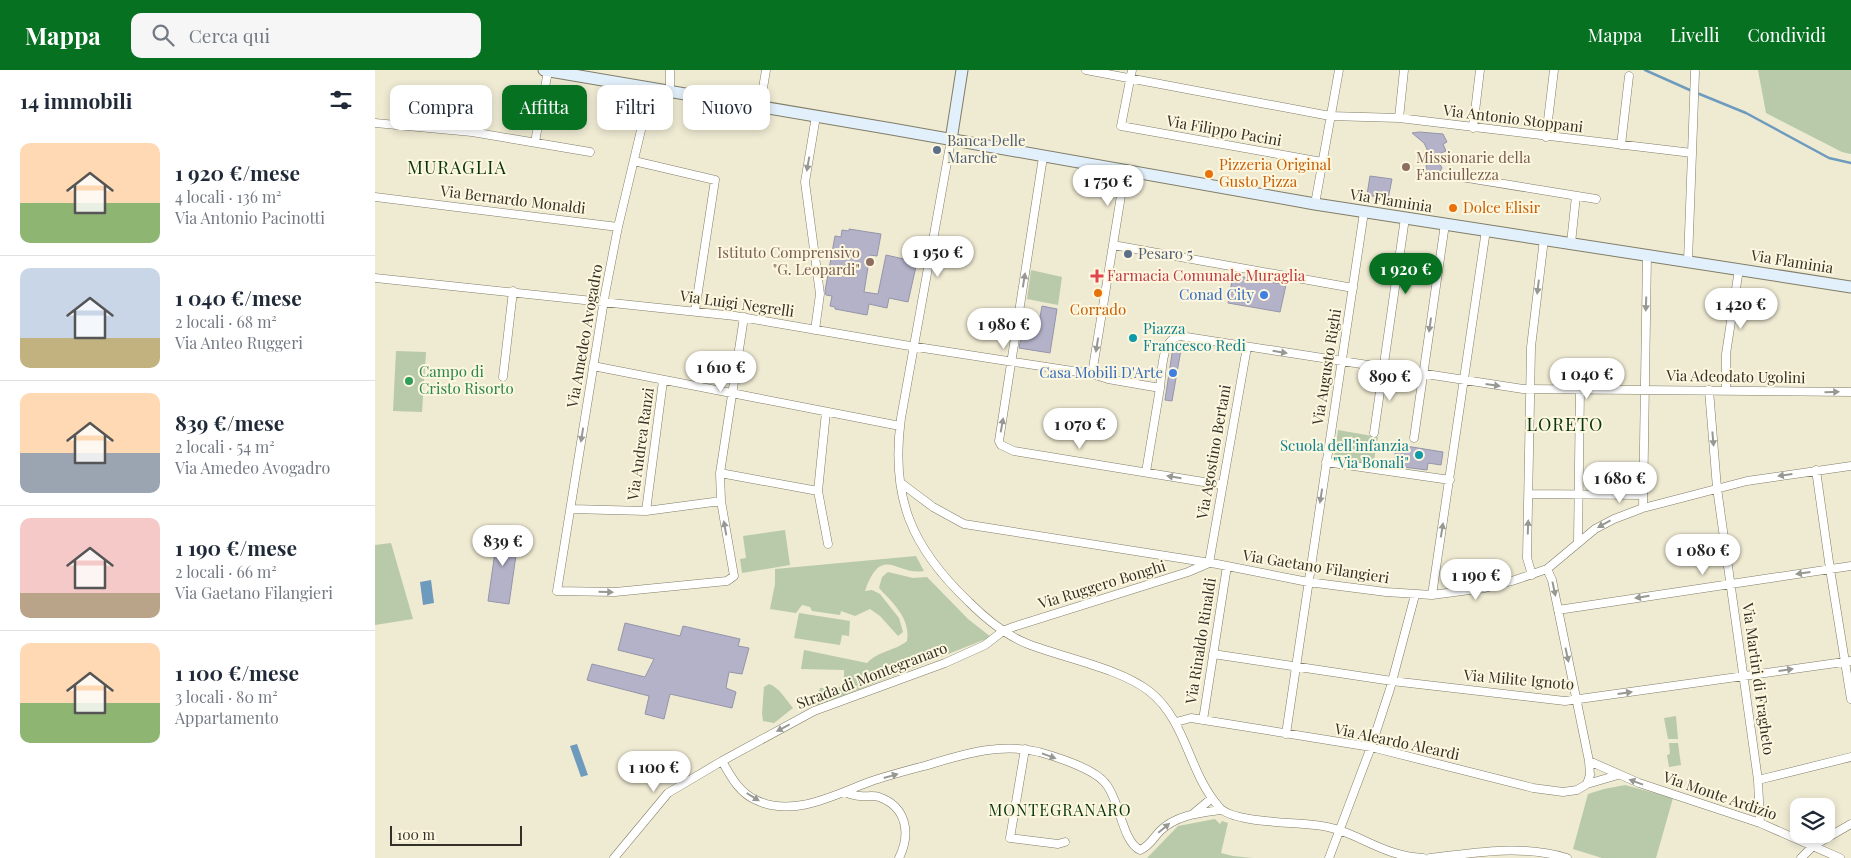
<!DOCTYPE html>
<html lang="it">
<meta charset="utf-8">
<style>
:root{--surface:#fff;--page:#f6f6f7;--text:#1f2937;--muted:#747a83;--line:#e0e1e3;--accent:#077122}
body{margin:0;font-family:"Playfair Display",serif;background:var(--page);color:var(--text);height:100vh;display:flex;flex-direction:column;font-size:19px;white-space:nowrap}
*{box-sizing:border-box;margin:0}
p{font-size:16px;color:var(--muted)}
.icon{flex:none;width:28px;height:28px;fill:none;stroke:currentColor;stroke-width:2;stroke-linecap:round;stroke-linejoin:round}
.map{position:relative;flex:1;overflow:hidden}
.panel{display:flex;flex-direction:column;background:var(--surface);width:375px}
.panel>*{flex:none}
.top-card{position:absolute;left:15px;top:15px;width:475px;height:45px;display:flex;gap:10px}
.fabs{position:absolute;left:1415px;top:728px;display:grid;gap:10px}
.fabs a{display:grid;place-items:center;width:45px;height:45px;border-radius:10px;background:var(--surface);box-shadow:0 2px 8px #0003;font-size:25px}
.scale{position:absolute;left:15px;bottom:12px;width:132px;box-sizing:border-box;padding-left:5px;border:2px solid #323027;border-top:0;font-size:14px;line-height:18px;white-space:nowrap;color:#323027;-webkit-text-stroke:4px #fdf7e0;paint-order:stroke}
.price{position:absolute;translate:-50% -42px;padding:0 11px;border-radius:18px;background:#fff;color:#222;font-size:16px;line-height:32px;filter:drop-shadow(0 1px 2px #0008)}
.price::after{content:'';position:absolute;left:50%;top:30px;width:15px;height:11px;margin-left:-8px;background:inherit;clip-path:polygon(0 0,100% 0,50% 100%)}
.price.selected{background:var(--accent);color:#fff}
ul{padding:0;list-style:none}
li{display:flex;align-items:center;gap:15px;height:125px;padding:0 20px}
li+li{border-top:1px solid var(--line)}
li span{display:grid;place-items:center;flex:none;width:140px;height:100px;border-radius:10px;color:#555}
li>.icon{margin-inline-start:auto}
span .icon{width:60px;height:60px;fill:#fffc;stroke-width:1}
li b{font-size:21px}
h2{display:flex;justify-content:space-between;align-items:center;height:60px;padding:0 20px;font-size:21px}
.tag{padding:0 18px;border-radius:10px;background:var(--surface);box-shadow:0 2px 8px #0003;font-size:18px;line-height:45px}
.tag.selected{background:var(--accent);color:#fff}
header{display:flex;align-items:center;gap:30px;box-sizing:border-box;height:70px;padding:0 25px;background:var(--accent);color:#fff}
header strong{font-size:24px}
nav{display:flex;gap:28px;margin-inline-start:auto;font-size:18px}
.search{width:350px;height:45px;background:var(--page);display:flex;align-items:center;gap:12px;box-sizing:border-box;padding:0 18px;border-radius:10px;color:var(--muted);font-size:19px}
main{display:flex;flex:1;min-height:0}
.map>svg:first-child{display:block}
</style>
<header>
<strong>Mappa</strong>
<div class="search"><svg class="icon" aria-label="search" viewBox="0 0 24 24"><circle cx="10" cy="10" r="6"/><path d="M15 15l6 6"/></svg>Cerca qui</div>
<nav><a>Mappa</a><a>Livelli</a><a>Condividi</a></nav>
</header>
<main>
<section class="panel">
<h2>14 immobili<svg class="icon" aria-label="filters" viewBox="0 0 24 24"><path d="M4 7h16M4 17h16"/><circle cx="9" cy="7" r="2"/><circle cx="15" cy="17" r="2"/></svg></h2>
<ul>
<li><span style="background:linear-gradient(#ffd9b3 60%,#8fb573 0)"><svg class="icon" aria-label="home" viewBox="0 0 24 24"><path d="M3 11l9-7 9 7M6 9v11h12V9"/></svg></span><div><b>1 920 €/mese</b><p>4 locali · 136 m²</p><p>Via Antonio Pacinotti</p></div></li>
<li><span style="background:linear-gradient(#c9d6e8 70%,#c2b280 0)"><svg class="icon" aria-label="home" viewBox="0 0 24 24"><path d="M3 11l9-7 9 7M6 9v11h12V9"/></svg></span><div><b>1 040 €/mese</b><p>2 locali · 68 m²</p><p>Via Anteo Ruggeri</p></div></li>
<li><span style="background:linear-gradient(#ffd9b3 60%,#9aa5b1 0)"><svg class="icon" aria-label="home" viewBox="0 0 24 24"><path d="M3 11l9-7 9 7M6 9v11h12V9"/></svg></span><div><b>839 €/mese</b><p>2 locali · 54 m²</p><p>Via Amedeo Avogadro</p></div></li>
<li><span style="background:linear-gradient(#f6c9c9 75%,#b9a48a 0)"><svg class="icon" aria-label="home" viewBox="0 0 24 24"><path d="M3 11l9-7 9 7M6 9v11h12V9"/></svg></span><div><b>1 190 €/mese</b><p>2 locali · 66 m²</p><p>Via Gaetano Filangieri</p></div></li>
<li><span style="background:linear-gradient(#ffd9b3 60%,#8fb573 0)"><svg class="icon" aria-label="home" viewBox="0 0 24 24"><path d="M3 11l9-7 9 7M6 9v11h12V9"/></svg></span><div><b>1 100 €/mese</b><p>3 locali · 80 m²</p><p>Appartamento</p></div></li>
</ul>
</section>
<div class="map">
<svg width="1476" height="788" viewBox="0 0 1476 788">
<rect width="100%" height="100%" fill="#efead2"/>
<!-- green -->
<path fill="#b8caa9" d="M1383 0H1476V84L1467 82 1391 43Z
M656 200 687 207 683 235 652 229Z
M21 281 51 282 47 342 18 341Z
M963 360 1003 367 998 396 959 387Z
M410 460 415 495 367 503 365 489 371 488 368 466Z
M16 473 38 549 0 555V475Z
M541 486 549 501C521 506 507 473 490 521L497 520 505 524 524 548 528 562 523 566 505 546 495 539 480 546 466 541 465 545 437 541 435 537 427 535 421 543 395 539 400 514V499Z
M513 502 538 508 552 507 593 549 616 567 442 636 441 631 445 618 469 617V600L426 599 429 580 492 593C505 580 518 582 532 571 536 549 518 533 504 518L507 507Z
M424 543 475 551 474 566 467 565 465 575 419 568Z
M394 614C404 617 411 630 418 638L399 653 388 651 387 643 389 617Z
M1301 646 1303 669H1293L1289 648Z
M1294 673H1303L1306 695 1294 697 1292 685 1295 684Z
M1250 715 1298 728 1281 788H1227L1198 779 1213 724 1229 719Z
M840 749 845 754 847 751 853 753 846 783 858 786 877 788H772L803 756Z"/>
<!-- water -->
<path fill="#6e9bbd" d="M56 510 59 533 48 535 45 512Z
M202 674 213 705 206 707 195 676Z"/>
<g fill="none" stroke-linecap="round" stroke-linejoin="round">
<!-- stream -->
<path stroke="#6e9bbd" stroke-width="2.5" d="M1270 0 1317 21
M1322 23 1371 43 1454 88 1476 93"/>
</g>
<!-- building -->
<path fill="#b3b2c9" stroke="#9595aa" d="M1044 62 1068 64 1072 72 1068 74 1071 81 1066 83 1069 91 1064 92 1067 98 1065 101 1056 104 1051 101 1052 79 1049 73 1037 63Z
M995 106 1017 109 1013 129 992 125Z
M474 159 506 164 502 186 495 185 489 222 503 224 511 185 542 192 533 232 514 228 512 238 494 234 492 245 460 239V237L455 236 457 226 451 225 450 221 460 166 466 167 467 160 474 161Z
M858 205 911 215 905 242 853 233Z
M667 236 682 239 675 283 644 278 647 262 662 264Z
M803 273 807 274 797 331 790 330 798 277Z
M1012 373 1068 382 1066 395 1053 393 1052 400 1028 397 1029 389 1020 388V382L1011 380Z
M123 461 144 464 134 534 113 531Z
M250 553 305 566 308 556 365 569 363 576 374 578 367 604 354 602 351 618 361 622 357 638 295 624 289 649 270 644 274 626 212 610 217 594 270 607 279 589 243 580Z"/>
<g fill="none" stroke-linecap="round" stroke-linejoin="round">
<!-- street casing -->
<g stroke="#817d67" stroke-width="9">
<path id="street" d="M295 0V21
M711 0 955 46 1024 48 1317 83
M757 0 746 56 947 92
M276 18 243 157 230 224 182 521 240 522 352 511 359 506 346 431 345 403 369 247
M385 36 391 0
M1024 48 1029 0
M0 53 97 62 215 82
M1098 58 1105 0
M1171 67 1179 0
M576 70 526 348C515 428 537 478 594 532 612 550 630 565 653 574 689 588 744 598 774 621 812 651 813 702 844 737 857 753 919 752 940 755 981 759 1004 786 1048 788
M160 72 173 1
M1246 75 1254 6
M668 87 624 371 626 375 639 381 847 415
M259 91 340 110 320 241
M1074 105 1221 129
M0 127 243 157
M940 134 964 0
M1196 173 1201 126
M738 175 978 218
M1313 191 1320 2
M0 208 360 246 529 275 717 304 733 309 785 318C787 302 786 269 805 266L1148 319 1476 322
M440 260 445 224 430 112 441 46
M218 296 525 356
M717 304 750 101
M128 307 138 221
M1334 320 1342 418 1383 710 1385 753
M1351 320V284L1364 199
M451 342 443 421 453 474
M999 363 1030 148
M1039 368 1070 154
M951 392 1075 410
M1441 400 1455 499 1476 629
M771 402 785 318
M345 403 443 421
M526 413 558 437 589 454 842 494 933 512 1011 522 1057 525 1110 518 1137 511 1172 499 1220 459 1239 449 1268 438 1372 411 1476 396
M1154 424 1268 425
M1268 438 1272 185
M196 439 271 441 346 431
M271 441 288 311
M1203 471 1205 319
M834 493 872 277
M1157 505 1152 488 1156 277 1169 169
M1057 525 1111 160
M1183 540 1476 496
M838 584 1017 611 1190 631 1476 591
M828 650 852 496
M801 652 816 648 996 677 1158 718 1188 722 1202 720 1212 714 1215 705 1214 691 1177 510 1172 499
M911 664 989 142
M650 679 635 768 683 774 690 772
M347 691C355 705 364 723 381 730 418 748 459 725 494 712 511 706 530 701 549 696 587 685 624 672 664 682 682 687 720 699 731 714 745 731 747 771 765 780 775 776 778 768 785 761 801 745 824 743 845 740
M1214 691 1264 713 1385 753 1465 788
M1383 710 1476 687
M1212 714 1243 705
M470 722C475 724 480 726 485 726 491 727 498 725 504 727 532 737 536 764 524 788
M819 743 837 728
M239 788 293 723 347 691 439 641 570 593 610 575 628 561 638 557 813 502 834 493
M954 788 996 677 1015 619 1040 525
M1055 788C1101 783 1147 774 1192 788
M1426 788 1438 776 1476 754"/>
</g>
<!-- secondary casing -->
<g stroke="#817d67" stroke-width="13">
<path id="secondary" d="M169 0 517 59 940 134 1476 217
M576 70 587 0"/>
</g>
<!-- street -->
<use href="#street" stroke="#fff" stroke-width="8"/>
<!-- secondary -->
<use href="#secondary" stroke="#e2f0fb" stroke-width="11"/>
</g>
<!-- one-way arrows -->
<defs><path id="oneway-solid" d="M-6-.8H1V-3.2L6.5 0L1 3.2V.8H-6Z" transform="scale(1.25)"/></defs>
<g fill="#989893">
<use href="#oneway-solid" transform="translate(433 94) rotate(100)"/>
<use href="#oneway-solid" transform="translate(649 210) rotate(-81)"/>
<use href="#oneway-solid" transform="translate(1163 217) rotate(97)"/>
<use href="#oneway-solid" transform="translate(1271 234) rotate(92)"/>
<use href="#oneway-solid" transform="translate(1055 255) rotate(98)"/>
<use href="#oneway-solid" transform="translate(722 275) rotate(99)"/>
<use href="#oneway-solid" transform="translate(905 282) rotate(9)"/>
<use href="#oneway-solid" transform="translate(1118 315) rotate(8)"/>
<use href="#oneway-solid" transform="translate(1457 322) rotate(-1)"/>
<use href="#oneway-solid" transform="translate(627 355) rotate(-80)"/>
<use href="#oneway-solid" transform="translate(207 365) rotate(99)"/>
<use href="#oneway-solid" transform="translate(1338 369) rotate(85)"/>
<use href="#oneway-solid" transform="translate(1410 405) rotate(172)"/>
<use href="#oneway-solid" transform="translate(799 407) rotate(-171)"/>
<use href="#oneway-solid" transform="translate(946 426) rotate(99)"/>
<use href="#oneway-solid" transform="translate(1229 454) rotate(151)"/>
<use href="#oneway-solid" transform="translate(1153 457) rotate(-88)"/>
<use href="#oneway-solid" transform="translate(350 458) rotate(-100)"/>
<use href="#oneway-solid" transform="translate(1067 460) rotate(-81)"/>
<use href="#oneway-solid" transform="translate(1428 503) rotate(172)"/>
<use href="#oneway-solid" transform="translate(1179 519) rotate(78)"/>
<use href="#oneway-solid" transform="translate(231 522) rotate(1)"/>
<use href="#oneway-solid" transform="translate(1267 527) rotate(171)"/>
<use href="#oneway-solid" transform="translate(1192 585) rotate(78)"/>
<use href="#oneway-solid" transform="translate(1411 600) rotate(-8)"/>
<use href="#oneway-solid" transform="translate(1250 623) rotate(-8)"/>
<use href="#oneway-solid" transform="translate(408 658) rotate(152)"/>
<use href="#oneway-solid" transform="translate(674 686) rotate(20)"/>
<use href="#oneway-solid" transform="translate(516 706) rotate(-16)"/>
<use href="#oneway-solid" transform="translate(1261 712) rotate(-160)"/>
<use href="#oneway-solid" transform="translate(378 727) rotate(32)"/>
<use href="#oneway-solid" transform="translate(789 758) rotate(-40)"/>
</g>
<!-- markers -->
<g fill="#5c6f8a" stroke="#fdf7e0" stroke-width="2">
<circle cx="562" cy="80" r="5"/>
<circle cx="753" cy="184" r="5"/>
</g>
<g fill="#8d6e63" stroke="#fdf7e0" stroke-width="2">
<circle cx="1031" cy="97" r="5"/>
<circle cx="495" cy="192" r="5"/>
</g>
<g fill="#e8710a" stroke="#fdf7e0" stroke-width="2">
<circle cx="834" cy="104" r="5"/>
<circle cx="1078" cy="138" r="5"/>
<circle cx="723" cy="223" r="5"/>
</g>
<path fill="#e0444e" stroke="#fdf7e0" stroke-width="2" d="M719.5 198.5h5v5h5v5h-5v5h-5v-5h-5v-5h5z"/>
<g fill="#3f7fe0" stroke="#fdf7e0" stroke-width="2">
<circle cx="889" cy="225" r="5"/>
<circle cx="798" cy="303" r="5"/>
</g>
<g fill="#0f9aa8" stroke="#fdf7e0" stroke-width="2">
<circle cx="758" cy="268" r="5"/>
<circle cx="1044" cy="385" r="5"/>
</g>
<circle fill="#2e9e5b" stroke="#fdf7e0" stroke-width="2" cx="34" cy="311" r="5"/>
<g text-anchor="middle" stroke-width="4" stroke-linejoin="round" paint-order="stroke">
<!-- street labels -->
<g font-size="15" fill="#323027" stroke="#fdf7e0">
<text transform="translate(1138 49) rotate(7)" y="5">Via Antonio Stoppani</text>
<text transform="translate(849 61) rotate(10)" y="5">Via Filippo Pacini</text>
<text transform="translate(138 130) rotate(7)" y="5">Via Bernardo Monaldi</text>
<text transform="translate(1016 131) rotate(9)" y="5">Via Flaminia</text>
<text transform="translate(1417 192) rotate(9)" y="5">Via Flaminia</text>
<text transform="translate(362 234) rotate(8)" y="5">Via Luigi Negrelli</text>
<text transform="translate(210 266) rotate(-80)" y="5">Via Amedeo Avogadro</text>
<text transform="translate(952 297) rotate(-81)" y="5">Via Augusto Righi</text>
<text transform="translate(1361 307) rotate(1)" y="5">Via Adeodato Ugolini</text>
<text transform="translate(266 374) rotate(-82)" y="5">Via Andrea Ranzi</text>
<text transform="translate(839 382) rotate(-80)" y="5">Via Agostino Bertani</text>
<text transform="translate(941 497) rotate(9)" y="5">Via Gaetano Filangieri</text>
<text transform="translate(727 515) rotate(-17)" y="5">Via Ruggero Bonghi</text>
<text transform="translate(826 571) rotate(-81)" y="5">Via Rinaldo Rinaldi</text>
<text transform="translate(497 606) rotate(-21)" y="5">Strada di Montegranaro</text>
<text transform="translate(1383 609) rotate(82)" y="5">Via Martiri di Fragheto</text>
<text transform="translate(1144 610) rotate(5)" y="5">Via Milite Ignoto</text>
<text transform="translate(1022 672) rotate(12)" y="5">Via Aleardo Aleardi</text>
<text transform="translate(1345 726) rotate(19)" y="5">Via Monte Ardizio</text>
</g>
<!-- service labels -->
<g font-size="15" fill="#4e5e75" stroke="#fdf7e0" text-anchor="start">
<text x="572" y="76">Banca Delle<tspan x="572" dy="17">Marche</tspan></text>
<text x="763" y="189">Pesaro 5</text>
</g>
<!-- education labels -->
<g font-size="15" fill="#785e54" stroke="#fdf7e0" text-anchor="start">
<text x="1041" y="93">Missionarie della<tspan x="1041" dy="17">Fanciullezza</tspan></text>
<text x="485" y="188" text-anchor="end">Istituto Comprensivo<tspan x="485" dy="17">"G. Leopardi"</tspan></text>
</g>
<!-- food labels -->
<g font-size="15" fill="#c56008" stroke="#fdf7e0" text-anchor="start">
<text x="844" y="100">Pizzeria Original<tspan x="844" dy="17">Gusto Pizza</tspan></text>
<text x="1088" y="143">Dolce Elisir</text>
<text x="723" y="245" text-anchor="middle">Corrado</text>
</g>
<!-- health labels -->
<g font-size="15" fill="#be3a42" stroke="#fdf7e0" text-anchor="start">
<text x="732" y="211">Farmacia Comunale Muraglia</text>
</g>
<!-- shop labels -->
<g font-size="15" fill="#366cbe" stroke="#fdf7e0" text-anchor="end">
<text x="879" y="230">Conad City</text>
<text x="788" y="308">Casa Mobili D'Arte</text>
</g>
<!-- culture labels -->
<g font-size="15" fill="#0d838f" stroke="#fdf7e0" text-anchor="start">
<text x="768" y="264">Piazza<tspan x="768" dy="17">Francesco Redi</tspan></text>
<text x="1034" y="381" text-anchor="end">Scuola dell'infanzia<tspan x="1034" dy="17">"Via Bonali"</tspan></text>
</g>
<!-- leisure labels -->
<g font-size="15" fill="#27864d" stroke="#fdf7e0" text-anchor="start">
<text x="44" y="307">Campo di<tspan x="44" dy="17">Cristo Risorto</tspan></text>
</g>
<!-- neighbourhood labels -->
<g font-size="16" letter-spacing="1" fill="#06340e" stroke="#fdf7e0">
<text x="685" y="746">MONTEGRANARO</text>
</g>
<!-- quarter labels -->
<g font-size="18" letter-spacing="1" fill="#06340e" stroke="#fdf7e0">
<text x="82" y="104">MURAGLIA</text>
<text x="1190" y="361">LORETO</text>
</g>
</g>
</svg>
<div class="fabs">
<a><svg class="icon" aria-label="layers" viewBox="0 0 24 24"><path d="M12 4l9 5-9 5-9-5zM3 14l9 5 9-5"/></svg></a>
</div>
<div class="scale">100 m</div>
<b class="price" style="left:733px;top:137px">1 750 €</b>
<b class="price" style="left:563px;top:208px">1 950 €</b>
<b class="price selected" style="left:1031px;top:225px">1 920 €</b>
<b class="price" style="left:1366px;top:260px">1 420 €</b>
<b class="price" style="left:629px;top:280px">1 980 €</b>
<b class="price" style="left:346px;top:323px">1 610 €</b>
<b class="price" style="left:1212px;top:330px">1 040 €</b>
<b class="price" style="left:1015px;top:332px">890 €</b>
<b class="price" style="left:705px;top:380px">1 070 €</b>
<b class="price" style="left:1245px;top:434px">1 680 €</b>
<b class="price" style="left:128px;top:497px">839 €</b>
<b class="price" style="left:1328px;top:506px">1 080 €</b>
<b class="price" style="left:1101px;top:531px">1 190 €</b>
<b class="price" style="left:279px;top:723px">1 100 €</b>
<div class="top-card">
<a class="tag">Compra</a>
<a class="tag selected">Affitta</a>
<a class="tag">Filtri</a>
<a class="tag">Nuovo</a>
</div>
</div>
</main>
